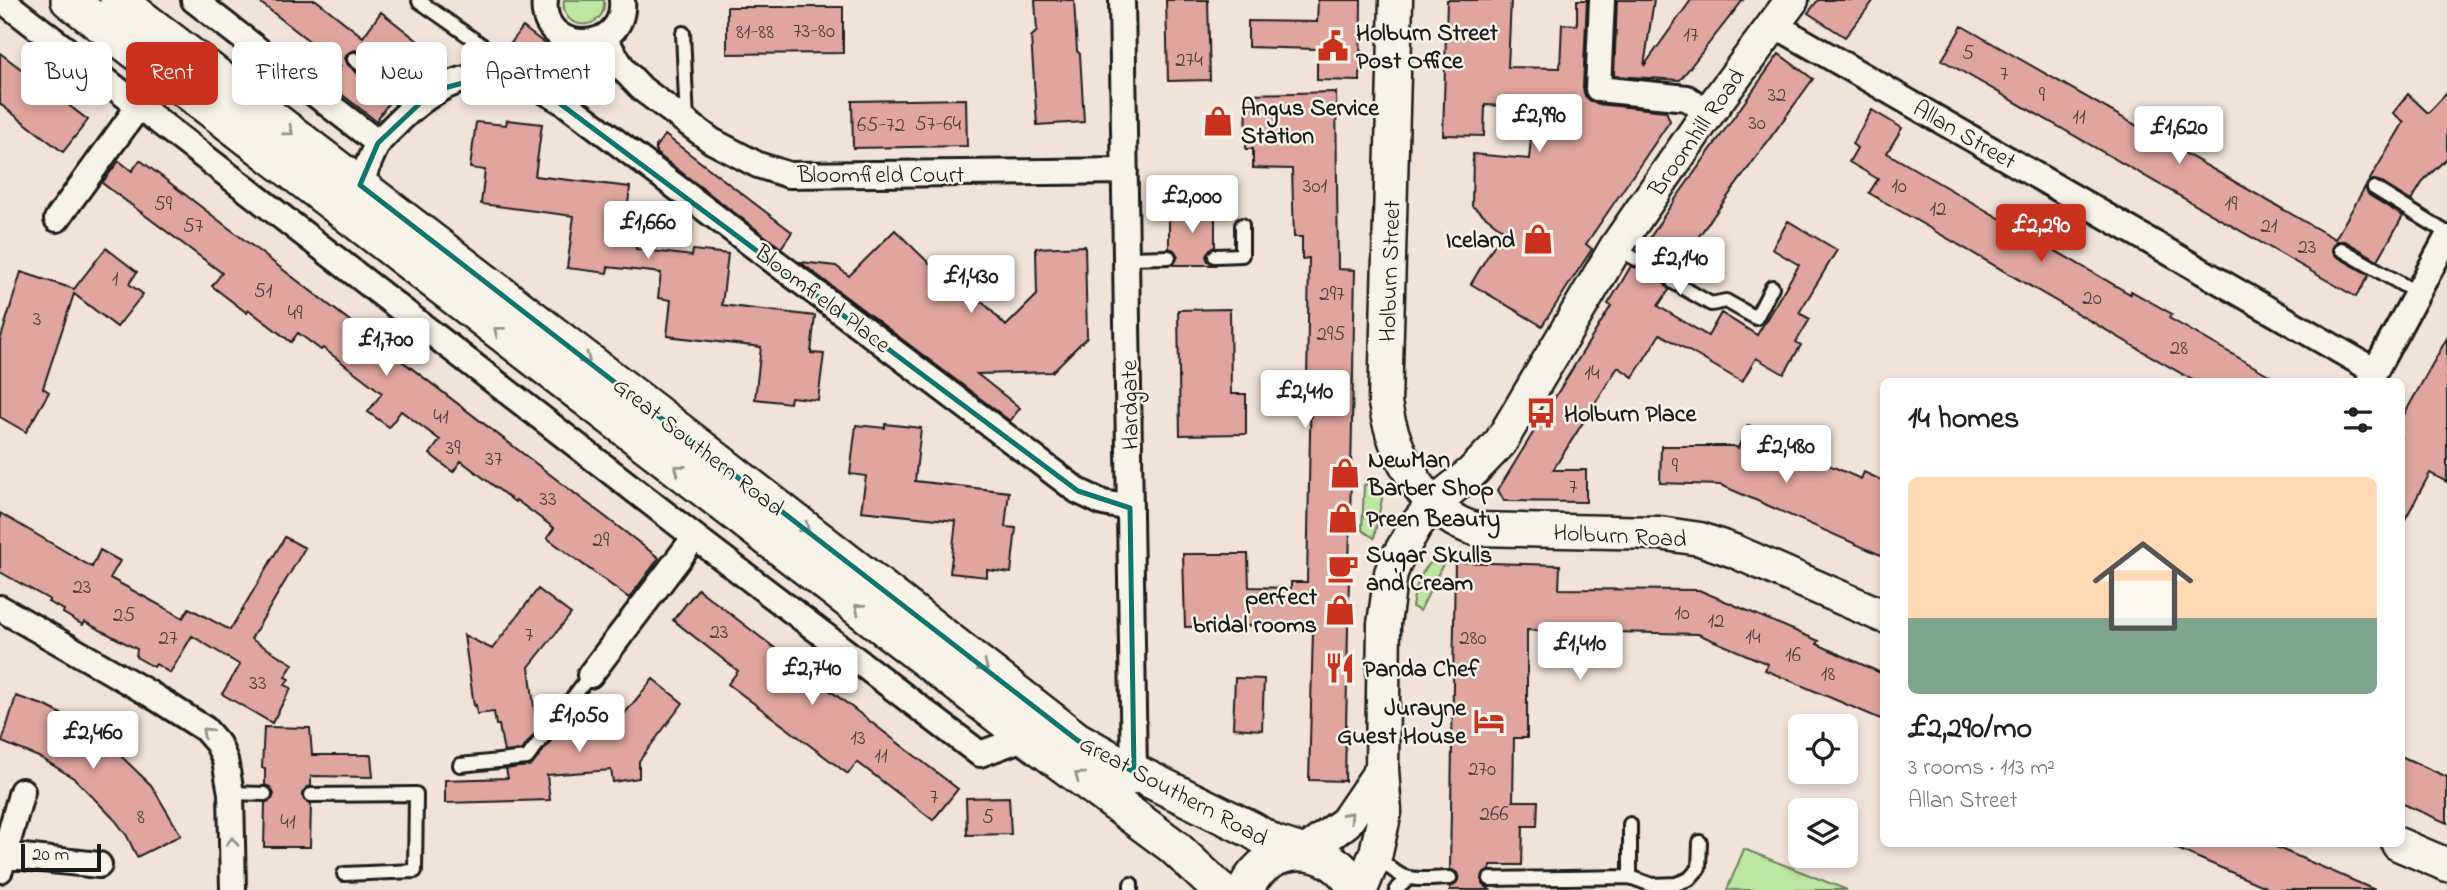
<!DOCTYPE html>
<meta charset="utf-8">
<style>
:root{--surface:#fff;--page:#f2f2f2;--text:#222;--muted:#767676;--accent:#c8321e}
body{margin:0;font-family:"Indie Flower",sans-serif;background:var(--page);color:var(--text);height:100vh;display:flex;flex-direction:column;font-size:26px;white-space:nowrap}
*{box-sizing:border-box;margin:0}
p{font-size:23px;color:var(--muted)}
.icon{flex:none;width:38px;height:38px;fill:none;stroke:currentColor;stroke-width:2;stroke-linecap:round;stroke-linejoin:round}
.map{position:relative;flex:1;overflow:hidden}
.details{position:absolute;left:1880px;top:378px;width:525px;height:469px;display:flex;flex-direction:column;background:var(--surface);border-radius:10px;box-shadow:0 4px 10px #0003}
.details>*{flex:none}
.top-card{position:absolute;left:21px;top:42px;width:665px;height:63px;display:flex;gap:14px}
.buttons{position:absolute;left:1788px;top:714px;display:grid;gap:14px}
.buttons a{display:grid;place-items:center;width:70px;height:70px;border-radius:10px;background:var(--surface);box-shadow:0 4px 10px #0003;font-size:35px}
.scale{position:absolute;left:21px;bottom:18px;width:80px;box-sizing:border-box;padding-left:7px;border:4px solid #1c1c1c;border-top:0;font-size:19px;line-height:24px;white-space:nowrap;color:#1c1c1c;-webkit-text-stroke:5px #f7f3e8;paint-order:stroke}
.price{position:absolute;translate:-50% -60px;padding:0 16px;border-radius:7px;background:#fff;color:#222;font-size:23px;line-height:46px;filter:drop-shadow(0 2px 4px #0008)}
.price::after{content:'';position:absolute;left:50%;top:42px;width:21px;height:16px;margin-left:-10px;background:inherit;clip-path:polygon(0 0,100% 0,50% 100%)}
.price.selected{background:var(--accent);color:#fff}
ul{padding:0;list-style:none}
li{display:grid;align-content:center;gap:14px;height:371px;padding:0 28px}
li span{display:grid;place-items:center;height:217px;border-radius:10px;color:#555}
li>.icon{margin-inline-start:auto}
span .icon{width:126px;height:126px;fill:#fffc;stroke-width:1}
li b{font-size:30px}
h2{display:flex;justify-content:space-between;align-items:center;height:84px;padding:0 28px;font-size:30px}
.pill{padding:0 24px;border-radius:10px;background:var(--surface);box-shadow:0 4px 10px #0003;font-size:24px;line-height:63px}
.pill.selected{background:var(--accent);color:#fff}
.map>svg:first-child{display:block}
</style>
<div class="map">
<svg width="2447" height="890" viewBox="0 0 2447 890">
<rect width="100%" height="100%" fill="#f2e3d9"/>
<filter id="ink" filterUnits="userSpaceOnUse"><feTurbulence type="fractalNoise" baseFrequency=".0143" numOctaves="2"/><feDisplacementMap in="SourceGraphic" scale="14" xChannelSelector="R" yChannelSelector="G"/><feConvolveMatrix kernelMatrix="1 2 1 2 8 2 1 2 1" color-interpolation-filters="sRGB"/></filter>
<g filter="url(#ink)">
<!-- green -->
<path fill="#bce6a2" stroke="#6c815f" stroke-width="2" d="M564 0H604C607 33 559 32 564 0Z
M1381 480 1382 499 1374 538 1362 530 1364 485Z
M1448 551 1451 558 1443 564 1420 611 1412 607C1416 580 1423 563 1448 551Z
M1744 849 1847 890H1727Z"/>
<!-- building -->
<path fill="#dfa59e" stroke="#1c1c1c" stroke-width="2" d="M257 0H316L363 37 381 12 437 56 412 88 404 82 401 87 359 52 355 50 348 53 345 58 348 65 390 101 376 121 327 83 341 66Z
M1035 0H1074L1077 51 1080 54 1084 122 1037 125 1031 37 1037 31Z
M1166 0H1208L1210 80 1168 81Z
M1318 0H1361L1360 81 1317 80V49L1248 47V21L1317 22Z
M1447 0H1511L1508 67 1560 68 1562 24 1577 25V0H1587L1583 88 1585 96 1597 104 1666 111 1670 121 1586 244 1592 249 1542 326 1471 284 1503 230 1472 206 1473 154 1529 159 1534 107 1485 105 1484 136 1443 135Z
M1617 0H1654L1644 66 1691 0H1743L1680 80 1614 76Z
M1818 0H1874L1845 37 1808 13Z
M727 7H843V53L727 54Z
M1962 26 2335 239 2365 187 2369 195 2403 216 2378 260 2345 241H2337L2333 245 2332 250 2336 256 2369 275 2356 297 1942 60Z
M523 27 599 85 587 101 511 43Z
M0 53 88 120 63 152 0 104Z
M1779 54 1813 79 1691 247 1694 250 1678 275 1672 273 1666 277 1664 283 1669 290 1658 306 1708 336 1721 313 1757 335 1799 265 1772 249 1788 221 1837 250 1799 313 1810 319 1796 342 1801 345 1784 374 1756 358 1742 382 1660 334 1633 377 1618 367 1553 470H1586V502L1504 501 1498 490 1611 306 1608 304 1621 283 1631 266 1637 268 1643 264 1645 258 1641 252 1669 208Z
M1336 92 1338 269 1355 270 1345 781 1309 780 1313 631 1285 630V625L1185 627 1183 554H1248L1249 587 1291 588V582H1307L1311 384 1307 383 1309 258 1302 259V237H1294L1292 169 1253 168V149H1246L1247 94Z
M2447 93V158L2424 180 2411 201 2379 181H2369L2404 122 2393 113 2408 94 2428 113Z
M966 99 967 146 853 148 852 101Z
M1872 110 1902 128 1887 153 2130 294 2131 291 2172 314 2169 318 2281 382H2196L1869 193 1878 179 1849 162 1857 148 1852 144Z
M507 120 542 124 535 176 630 187 626 221 639 223 636 249 692 256 693 250 728 254 722 305 815 316 811 353 824 354 818 400 791 397 790 403 755 399 761 347 667 336 671 300 658 298 661 273 608 267 607 273 567 268 574 216 481 204 485 170 470 168 476 122 506 125Z
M665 135 792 232 781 248 656 153V146Z
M140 160 659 558 629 598 547 538 554 528 516 500 515 502 461 461 453 472 430 454 440 440 401 411 389 427 368 412 382 393 323 348 321 350 298 333 291 342 249 310 247 313 212 286 222 273 102 183 119 161 132 171Z
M1169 209H1215V247L1210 249 1206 256 1208 261 1214 265H1173L1178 256 1174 250 1169 248Z
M895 230 935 269H944L978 303 983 302 1006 326 1037 295 1036 248 1085 246 1087 337 1052 372 977 374 1020 408 1010 421 800 262 836 266 849 276Z
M106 248 137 272 129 284 143 294 117 327 74 294 43 388 49 392 26 432 0 417V341L21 272 74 289Z
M1230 309 1231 394H1246V434L1180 435 1178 310Z
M2447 338V482L2430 473 2401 527V420Z
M885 424 921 428 915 481 1009 492 1005 527 1016 528 1011 573 987 570V577L950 573 956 521 861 511 866 476 850 474 856 425 885 428Z
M1748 425 1770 435 1769 438 1792 449 1861 479 1864 472 1883 481V556L1721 485 1660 483 1661 446H1733L1738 448Z
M0 513 92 567 100 550 120 561 110 578 183 618 189 608 230 630 285 537 305 548 251 639 293 664 285 677 289 679 285 685 291 688 272 723 222 694 240 665 192 636 170 673 156 664 154 667 136 657 137 649 85 622 83 625 63 613 64 610 48 602 50 600 0 572Z
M1455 562 1560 565 1559 589 1699 590 1819 641 1817 644 1883 674V720L1765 670 1768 664 1698 634 1527 630V738H1514L1513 801H1538L1537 826H1523L1522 865H1491L1490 870 1483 874 1482 883 1490 890H1450V887L1455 885 1459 878 1457 873 1450 869Z
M538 589 571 614 529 667 537 730 522 750 504 752 499 725H496L494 712 477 714 476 705 474 706 464 635 492 649Z
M698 589 958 789 933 820 857 762 848 774 728 684 738 671 673 620Z
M1235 678 1264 679 1262 730 1233 728Z
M653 679 683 703 639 761V778L613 782 611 770 547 775 550 800 445 803V780L508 778 506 769 532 765 556 734 611 730Z
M16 696 46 706 96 732 151 785 181 835 137 857 127 836 115 820 75 779 41 758 2 742Z
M264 727 310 728 312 755H371L373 777 311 776V786L306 788 302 794 304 800 311 804 310 847H264L265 803 272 799 274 794 270 787 265 785V768H262Z
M2401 756 2447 777V823L2401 803Z
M1009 797 1011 834 967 835 966 798Z
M2166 844H2269L2375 890H2272Z"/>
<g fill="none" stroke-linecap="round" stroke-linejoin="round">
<!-- service casing -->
<g stroke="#1c1c1c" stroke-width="18">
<path id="service" d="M419 1 496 55 503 76
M683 33 687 122
M354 59 412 108
M2374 188 2447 233
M1616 248 1636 259
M2341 249 2417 293
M1215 256 1242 255V225
M1126 258 1169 257
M1673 282 1711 304 1726 301 1756 318 1772 287
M460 765 527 758 590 675
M231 793 265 794
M311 795 416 794 415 871 344 874
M1630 824V877
M1376 854C1404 885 1411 879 1450 878
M1490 879 1630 877 1652 885 1676 884 1689 879 1699 868 1700 842
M1131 884V890
M1396 890 1408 879"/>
</g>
<!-- minor casing -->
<g stroke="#1c1c1c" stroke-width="30">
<path id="minor" d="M2 0 695 537 980 754 1026 737
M194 0 378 143
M545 0C538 55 627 57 622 0
M1122 0 1134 772 1129 783
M1602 0 1598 89 1687 98 1708 113
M1773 24 2375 371
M604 38 624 70 642 89 712 141 758 165 789 175 1125 171
M360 185C365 172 370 158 377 145 382 136 392 129 399 121 433 87 472 66 522 80 537 85 551 95 565 103L1078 491 1103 503 1130 508
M57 219 139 106
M2369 382 2447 238
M0 608 150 694 205 729 218 744 225 760 231 793 233 890
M590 675 695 537
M4 855 99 865
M0 870 22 791"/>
</g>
<!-- tertiary casing -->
<g stroke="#1c1c1c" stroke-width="37">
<path id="tertiary" d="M1396 0 1385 403C1393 451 1424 515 1475 529L1659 533 1700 539 1734 551 1883 616
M2398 844 2447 865
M1304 853 1346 822 1382 769
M1361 890 1376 853 1385 812 1382 769 1384 624 1391 573 1397 558 1416 525 1434 503 1471 473 1500 443 1616 247 1708 113 1792 0"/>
</g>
<!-- secondary casing -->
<g stroke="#1c1c1c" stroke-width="40">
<path id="secondary" d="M69 0 1026 737 1173 846 1220 890
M118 0 656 413 1077 740 1134 772 1252 830 1273 843 1304 853
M1245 890C1268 840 1333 841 1356 890"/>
</g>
<!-- service -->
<use href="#service" stroke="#f7f3e8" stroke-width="12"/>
<!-- minor -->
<use href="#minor" stroke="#f7f3e8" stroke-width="24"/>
<!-- tertiary -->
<use href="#tertiary" stroke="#f7f3e8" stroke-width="32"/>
<!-- secondary -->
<use href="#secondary" stroke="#f7f3e8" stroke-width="35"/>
</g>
<!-- one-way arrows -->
<defs><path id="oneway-chevron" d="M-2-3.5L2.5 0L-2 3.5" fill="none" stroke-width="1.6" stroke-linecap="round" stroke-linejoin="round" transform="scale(1.75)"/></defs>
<g stroke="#94928c">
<use href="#oneway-chevron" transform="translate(289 131) rotate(37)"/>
<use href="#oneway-chevron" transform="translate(498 331) rotate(-142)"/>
<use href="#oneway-chevron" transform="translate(586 359) rotate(37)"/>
<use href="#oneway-chevron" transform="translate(679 469) rotate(-142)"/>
<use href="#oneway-chevron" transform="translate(805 528) rotate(38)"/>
<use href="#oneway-chevron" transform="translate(859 608) rotate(-142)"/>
<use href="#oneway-chevron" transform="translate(984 667) rotate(38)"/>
<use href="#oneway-chevron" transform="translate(206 732) rotate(-137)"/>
<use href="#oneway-chevron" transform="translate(1079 776) rotate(-143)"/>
<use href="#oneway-chevron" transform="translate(1349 816) rotate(-48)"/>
<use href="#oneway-chevron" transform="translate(232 842) rotate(-90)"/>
</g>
</g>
<!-- marked area -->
<path fill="none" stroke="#0f766e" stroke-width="5" stroke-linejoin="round" d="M485 77 535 85 1078 491 1130 508 1134 772 1077 740 360 185 378 143 433 91Z"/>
<!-- icons -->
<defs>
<g id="civic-bare" transform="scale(2.415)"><path d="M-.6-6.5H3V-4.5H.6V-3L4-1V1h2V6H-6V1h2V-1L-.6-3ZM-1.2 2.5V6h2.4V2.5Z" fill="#c8321e" stroke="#f7f3e8" stroke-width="2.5" paint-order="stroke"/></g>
<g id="shop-bare" transform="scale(2.415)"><path d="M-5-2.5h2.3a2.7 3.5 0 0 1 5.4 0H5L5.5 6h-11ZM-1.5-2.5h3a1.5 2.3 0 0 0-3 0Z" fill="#c8321e" stroke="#f7f3e8" stroke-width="2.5" paint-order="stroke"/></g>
<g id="bus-bare" transform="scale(2.415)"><path d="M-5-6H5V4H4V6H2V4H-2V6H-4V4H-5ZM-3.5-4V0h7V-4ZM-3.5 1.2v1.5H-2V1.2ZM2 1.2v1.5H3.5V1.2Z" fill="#c8321e" stroke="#f7f3e8" stroke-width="2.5" paint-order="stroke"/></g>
<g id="cafe-bare" transform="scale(2.415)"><path d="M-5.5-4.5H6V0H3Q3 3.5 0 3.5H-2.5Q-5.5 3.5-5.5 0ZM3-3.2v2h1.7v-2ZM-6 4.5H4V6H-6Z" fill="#c8321e" stroke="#f7f3e8" stroke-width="2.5" paint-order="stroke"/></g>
<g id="restaurant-bare" transform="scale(2.415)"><path d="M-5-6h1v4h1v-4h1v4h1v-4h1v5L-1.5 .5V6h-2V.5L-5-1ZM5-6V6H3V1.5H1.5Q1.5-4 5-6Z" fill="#c8321e" stroke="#f7f3e8" stroke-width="2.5" paint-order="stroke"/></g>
<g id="hotel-bare" transform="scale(2.415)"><path d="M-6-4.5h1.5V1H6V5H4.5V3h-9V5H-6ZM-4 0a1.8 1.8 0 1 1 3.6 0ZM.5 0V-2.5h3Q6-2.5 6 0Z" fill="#c8321e" stroke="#f7f3e8" stroke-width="2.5" paint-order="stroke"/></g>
</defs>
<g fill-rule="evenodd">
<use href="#civic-bare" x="1333" y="46"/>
<use href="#shop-bare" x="1218" y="121"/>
<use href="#shop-bare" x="1538" y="239"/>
<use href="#bus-bare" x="1541" y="413"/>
<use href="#shop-bare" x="1345" y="473"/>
<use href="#shop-bare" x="1343" y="518"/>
<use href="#cafe-bare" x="1343" y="568"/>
<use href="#shop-bare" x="1340" y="610"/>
<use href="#restaurant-bare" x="1340" y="668"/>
<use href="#hotel-bare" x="1489" y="721"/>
</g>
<g text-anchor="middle" stroke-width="5" stroke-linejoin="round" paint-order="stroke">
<!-- number labels -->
<g font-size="21" fill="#4d3e3c">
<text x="814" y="37">73-80</text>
<text x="755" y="38">81-88</text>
<text x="1691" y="41">17</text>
<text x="1968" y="59">5</text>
<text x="1189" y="66">274</text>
<text x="2004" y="80">7</text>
<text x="1777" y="101">32</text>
<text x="2042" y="101">9</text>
<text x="2079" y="123">11</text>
<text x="1757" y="129">30</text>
<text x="938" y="130">57-64</text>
<text x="881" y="131">65-72</text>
<text x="1315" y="192">301</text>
<text x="1899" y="192">10</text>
<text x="163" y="210">59</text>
<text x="2231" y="210">19</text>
<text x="1938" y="215">12</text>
<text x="193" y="232">57</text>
<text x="2269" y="232">21</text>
<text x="2307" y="253">23</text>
<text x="115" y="285">1</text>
<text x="263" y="297">51</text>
<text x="1332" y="300">297</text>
<text x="2092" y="304">20</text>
<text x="295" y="319">49</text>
<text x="37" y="325">3</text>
<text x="1331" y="340">295</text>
<text x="2179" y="354">28</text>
<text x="1592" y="379">14</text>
<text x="441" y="423">41</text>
<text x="453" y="454">39</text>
<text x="494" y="465">37</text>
<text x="1675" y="472">9</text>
<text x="1573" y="493">7</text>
<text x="548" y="505">33</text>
<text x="601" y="546">29</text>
<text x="82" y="593">23</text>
<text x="1682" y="619">10</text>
<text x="124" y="621">25</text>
<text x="1716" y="627">12</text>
<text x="719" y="638">23</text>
<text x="529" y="641">7</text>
<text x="1753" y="643">14</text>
<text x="168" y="644">27</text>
<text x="1473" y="644">280</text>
<text x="1793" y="661">16</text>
<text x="1828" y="680">18</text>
<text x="258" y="689">33</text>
<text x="858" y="744">13</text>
<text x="881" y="762">11</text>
<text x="1482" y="775">270</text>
<text x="934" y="803">7</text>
<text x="1494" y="820">266</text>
<text x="141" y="823">8</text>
<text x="988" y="823">5</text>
<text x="288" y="828">41</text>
</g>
<!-- poi labels -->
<g font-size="24" font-weight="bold" fill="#1c1c1c" stroke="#f7f3e8" text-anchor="start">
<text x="1356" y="40">Holburn Street<tspan x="1356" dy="28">Post Office</tspan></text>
<text x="1241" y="115">Angus Service<tspan x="1241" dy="28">Station</tspan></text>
<text x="1515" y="247" text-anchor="end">Iceland</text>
<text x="1564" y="421">Holburn Place</text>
<text x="1368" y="467">NewMan<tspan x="1368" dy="28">Barber Shop</tspan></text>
<text x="1366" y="526">Preen Beauty</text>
<text x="1366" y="562">Sugar Skulls<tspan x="1366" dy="28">and Cream</tspan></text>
<text x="1317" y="604" text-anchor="end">perfect<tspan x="1317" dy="28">bridal rooms</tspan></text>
<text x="1363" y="676">Panda Chef</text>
<text x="1466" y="715" text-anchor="end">Jurayne<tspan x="1466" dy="28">Guest House</tspan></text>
</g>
<!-- street labels -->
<g font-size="24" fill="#1c1c1c" stroke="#f7f3e8">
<text transform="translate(1696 132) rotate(-55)" y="8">Broomhill Road</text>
<text transform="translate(1965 134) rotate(30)" y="8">Allan Street</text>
<text x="881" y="182">Bloomfield Court</text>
<text transform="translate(1389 271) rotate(-88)" y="8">Holburn Street</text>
<text transform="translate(823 298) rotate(37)" y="8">Bloomfield Place</text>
<text transform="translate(1129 405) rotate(-91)" y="8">Hardgate</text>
<text transform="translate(699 446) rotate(38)" y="8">Great Southern Road</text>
<text transform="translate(1620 535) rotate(3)" y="8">Holburn Road</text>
<text transform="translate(1174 790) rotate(28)" y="8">Great Southern Road</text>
</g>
</g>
</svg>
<div class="buttons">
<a><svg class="icon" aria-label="locate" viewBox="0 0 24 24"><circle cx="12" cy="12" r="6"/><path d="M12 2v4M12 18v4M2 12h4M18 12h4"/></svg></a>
<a><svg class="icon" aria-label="layers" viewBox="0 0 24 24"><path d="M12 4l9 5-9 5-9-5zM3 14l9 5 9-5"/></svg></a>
</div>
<div class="scale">20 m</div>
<b class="price" style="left:1539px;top:154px">£2,990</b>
<b class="price" style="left:2179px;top:166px">£1,620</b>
<b class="price" style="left:1192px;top:235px">£2,000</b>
<b class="price" style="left:648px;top:261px">£1,660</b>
<b class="price selected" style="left:2041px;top:264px">£2,290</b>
<b class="price" style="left:1680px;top:297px">£2,140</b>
<b class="price" style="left:971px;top:315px">£1,430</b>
<b class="price" style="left:386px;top:378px">£1,700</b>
<b class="price" style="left:1305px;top:430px">£2,410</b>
<b class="price" style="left:1786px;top:485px">£2,480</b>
<b class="price" style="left:1580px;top:682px">£1,410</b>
<b class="price" style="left:812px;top:707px">£2,740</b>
<b class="price" style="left:579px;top:754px">£1,050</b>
<b class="price" style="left:93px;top:771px">£2,460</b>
<div class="top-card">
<a class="pill">Buy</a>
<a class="pill selected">Rent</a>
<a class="pill">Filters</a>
<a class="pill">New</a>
<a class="pill">Apartment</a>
</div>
<section class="details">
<h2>14 homes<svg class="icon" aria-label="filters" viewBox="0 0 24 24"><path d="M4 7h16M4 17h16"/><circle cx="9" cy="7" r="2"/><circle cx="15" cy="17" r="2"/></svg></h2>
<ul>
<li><span style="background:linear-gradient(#ffd9b3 65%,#7fa58c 0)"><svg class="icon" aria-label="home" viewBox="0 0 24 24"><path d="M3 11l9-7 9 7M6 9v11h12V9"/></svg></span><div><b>£2,290/mo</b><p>3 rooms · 113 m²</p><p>Allan Street</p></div></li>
</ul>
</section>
</div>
